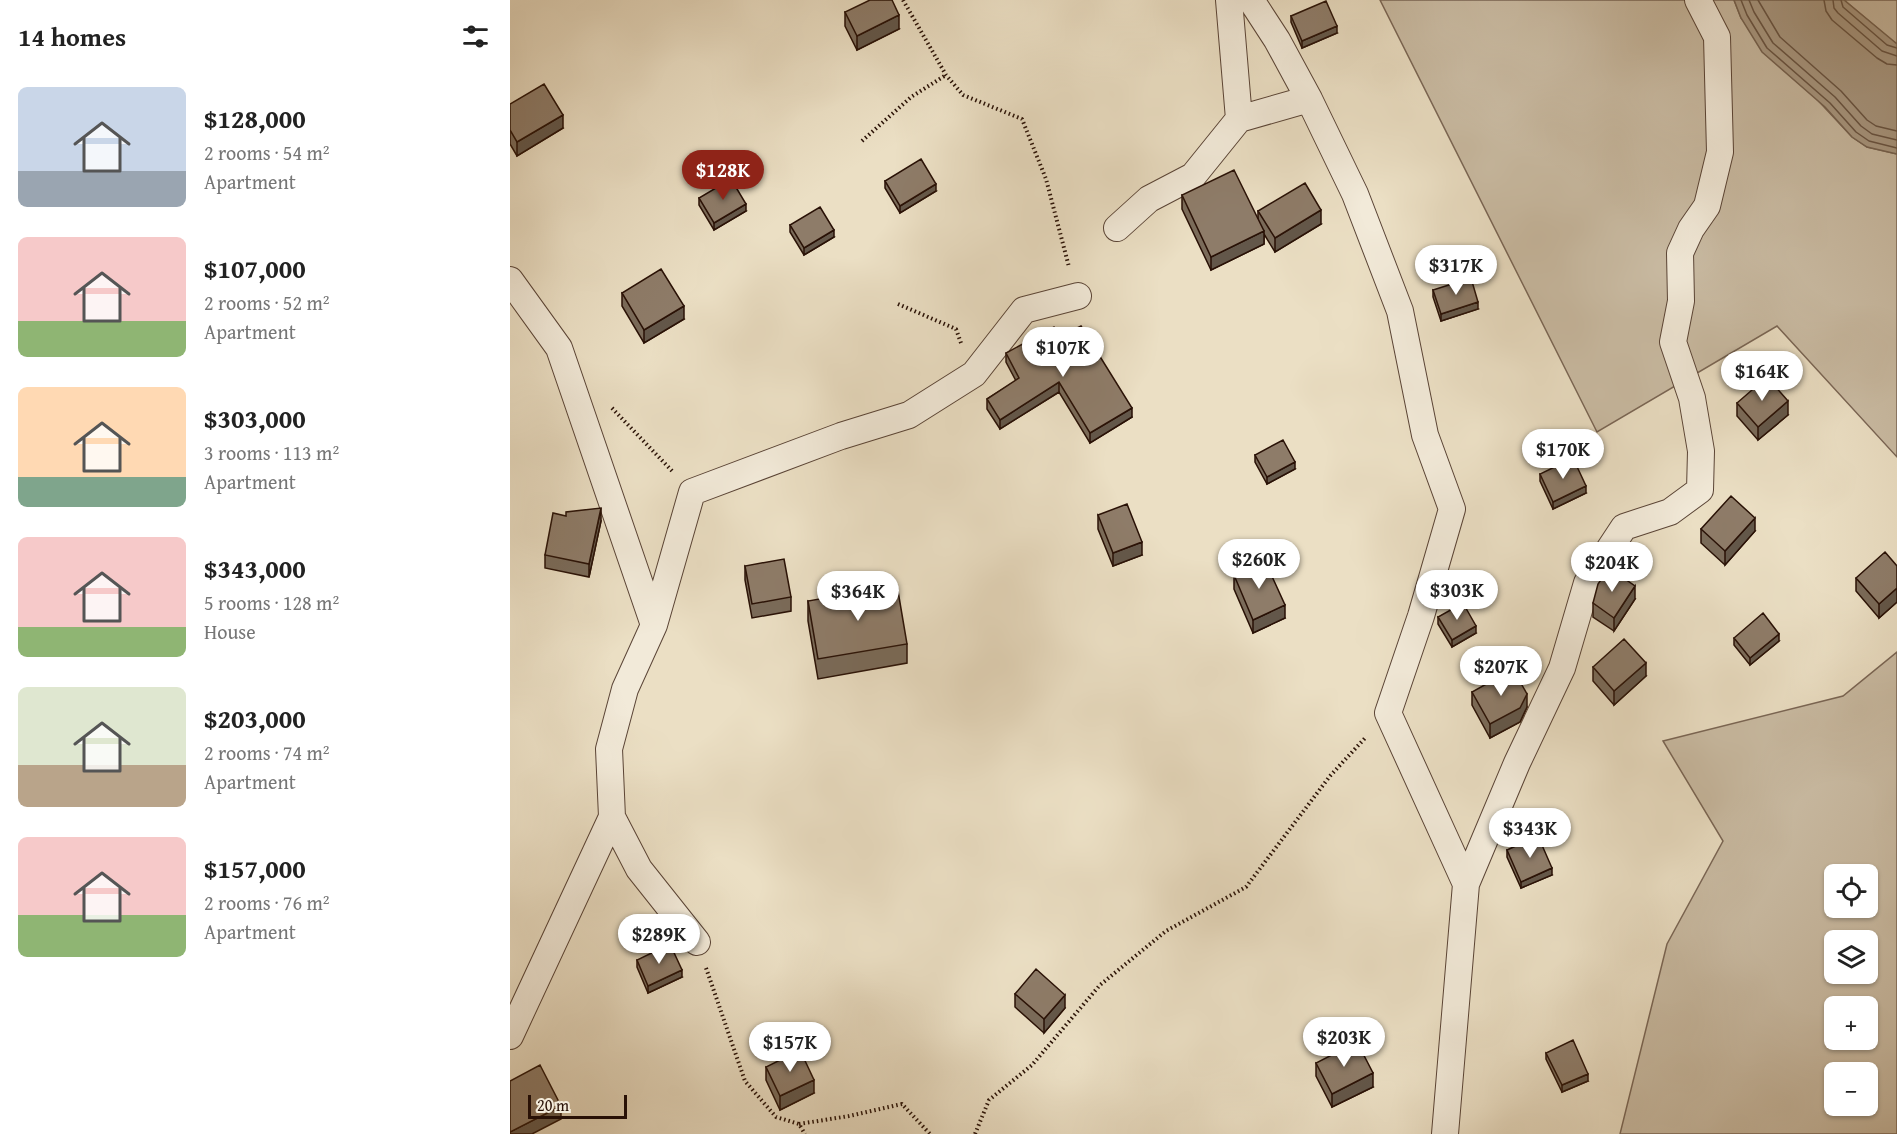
<!DOCTYPE html>
<meta charset="utf-8">
<style>
:root{--surface:#fff;--page:#f6f6f6;--text:#222;--muted:#767676;--accent:#8f2418}
body{margin:0;font-family:"Gentium Book Plus",serif;background:var(--page);color:var(--text);height:100vh;display:flex;flex-direction:column;font-size:22px;white-space:nowrap}
*{box-sizing:border-box;margin:0}
p{font-size:20px;color:var(--muted)}
.icon{flex:none;width:33px;height:33px;fill:none;stroke:currentColor;stroke-width:2;stroke-linecap:round;stroke-linejoin:round}
.map{position:relative;flex:1;overflow:hidden}
.panel{display:flex;flex-direction:column;background:var(--surface);width:510px}
.panel>*{flex:none}
.controls{position:absolute;left:1314px;top:864px;display:grid;gap:12px}
.controls a{display:grid;place-items:center;width:54px;height:54px;border-radius:9px;background:var(--surface);box-shadow:0 2px 4px #0004;font-size:30px}
.scale{position:absolute;left:18px;bottom:15px;width:99px;box-sizing:border-box;padding-left:6px;border:3px solid #291106;border-top:0;font-size:16px;line-height:21px;white-space:nowrap;color:#291106;-webkit-text-stroke:4px #f2ead9;paint-order:stroke}
.price{position:absolute;translate:-50% -51px;padding:0 14px;border-radius:21px;background:#fff;color:#222;font-size:20px;line-height:39px;filter:drop-shadow(0 2px 3px #0008)}
.price::after{content:'';position:absolute;left:50%;top:36px;width:18px;height:14px;margin-left:-9px;background:inherit;clip-path:polygon(0 0,100% 0,50% 100%)}
.price.on{background:var(--accent);color:#fff}
ul{padding:0;list-style:none}
li{display:flex;align-items:center;gap:18px;height:150px;padding:0 18px}
li span{display:grid;place-items:center;flex:none;width:168px;height:120px;border-radius:9px;color:#555}
li>.icon{margin-inline-start:auto}
span .icon{width:72px;height:72px;fill:#fffc;stroke-width:1}
li b{font-size:26px}
h2{display:flex;justify-content:space-between;align-items:center;height:72px;padding:0 18px;font-size:26px}
main{display:flex;flex:1;min-height:0}
.map>svg:first-child{display:block}
</style>
<main>
<section class="panel">
<h2>14 homes<svg class="icon" aria-label="filters" viewBox="0 0 24 24"><path d="M4 7h16M4 17h16"/><circle cx="9" cy="7" r="2"/><circle cx="15" cy="17" r="2"/></svg></h2>
<ul>
<li><span style="background:linear-gradient(#c9d6e8 70%,#9aa5b1 0)"><svg class="icon" aria-label="home" viewBox="0 0 24 24"><path d="M3 11l9-7 9 7M6 9v11h12V9"/></svg></span><div><b>$128,000</b><p>2 rooms · 54 m²</p><p>Apartment</p></div></li>
<li><span style="background:linear-gradient(#f6c9c9 70%,#8fb573 0)"><svg class="icon" aria-label="home" viewBox="0 0 24 24"><path d="M3 11l9-7 9 7M6 9v11h12V9"/></svg></span><div><b>$107,000</b><p>2 rooms · 52 m²</p><p>Apartment</p></div></li>
<li><span style="background:linear-gradient(#ffd9b3 75%,#7fa58c 0)"><svg class="icon" aria-label="home" viewBox="0 0 24 24"><path d="M3 11l9-7 9 7M6 9v11h12V9"/></svg></span><div><b>$303,000</b><p>3 rooms · 113 m²</p><p>Apartment</p></div></li>
<li><span style="background:linear-gradient(#f6c9c9 75%,#8fb573 0)"><svg class="icon" aria-label="home" viewBox="0 0 24 24"><path d="M3 11l9-7 9 7M6 9v11h12V9"/></svg></span><div><b>$343,000</b><p>5 rooms · 128 m²</p><p>House</p></div></li>
<li><span style="background:linear-gradient(#dfe7d0 65%,#b9a48a 0)"><svg class="icon" aria-label="home" viewBox="0 0 24 24"><path d="M3 11l9-7 9 7M6 9v11h12V9"/></svg></span><div><b>$203,000</b><p>2 rooms · 74 m²</p><p>Apartment</p></div></li>
<li><span style="background:linear-gradient(#f6c9c9 65%,#8fb573 0)"><svg class="icon" aria-label="home" viewBox="0 0 24 24"><path d="M3 11l9-7 9 7M6 9v11h12V9"/></svg></span><div><b>$157,000</b><p>2 rooms · 76 m²</p><p>Apartment</p></div></li>
</ul>
</section>
<div class="map">
<svg width="1387" height="1134" viewBox="0 0 1387 1134">
<rect width="100%" height="100%" fill="#ebdfc4"/>
<filter id="stains"><feTurbulence type="fractalNoise" baseFrequency=".00333" numOctaves="4"/><feColorMatrix values="0 0 0 0 .2 0 0 0 0 .09 0 0 0 0 .02 0 0 0 .5 -.17"/></filter>
<radialGradient id="worn" r=".72"><stop offset=".6" stop-color="#630" stop-opacity="0"/><stop offset="1" stop-color="#630" stop-opacity=".3"/></radialGradient>
<!-- green -->
<path fill="#cabca4" stroke="#7a6655" stroke-width="1.5" fill-rule="evenodd" d="M870 0H1224L1231 18 1342 137 1357 147 1387 154V457L1267 326 1087 432Z
M1334 0H1387V44L1381 40Z
M1387 652V1134H1110L1157 944 1213 841 1153 741 1333 696ZM1358 874V908H1324V874ZM1358 940V974H1324V940ZM1324 1006H1358V1040H1324ZM1324 1072H1358V1106H1324Z"/>
<!-- water -->
<path fill="#a99983" stroke="#766351" stroke-width="1.5" d="M1224 0H1334L1387 44V154L1357 147 1342 137 1315 107 1252 52 1231 18Z"/>
<g fill="none" stroke-linecap="round" stroke-linejoin="round">
<!-- shore -->
<path stroke="#695544" stroke-width="1.5" d="M1231 0 1237 15 1257 48 1320 103 1346 132 1359 141 1387 148
M1239 0 1244 12 1263 43 1325 97 1351 126 1362 134 1387 140
M1248 0 1270 37 1331 91 1357 120 1366 126 1387 131
M1314 0 1316 11 1322 20 1367 58 1377 64 1387 65
M1323 0 1324 8 1328 13 1372 51 1387 56
M1331 0 1333 7 1377 45 1387 48"/>
<!-- minor casing -->
<g stroke="#5a4436" stroke-width="28">
<path id="minor" d="M741 0 767 40 799 99 845 194 890 311 915 435 942 509 911 616 878 713 956 884 935 1134
M729 119 799 99
M607 228 639 199 683 176 729 119 719 0
M0 280 49 348 144 625 115 689 99 749 102 817 129 869 187 942
M144 625 182 492 331 436 399 415 464 374 514 310 568 296
M956 884 1007 763 1052 668 1077 583 1114 527 1160 512 1190 490 1191 451 1182 398 1163 342 1171 301 1170 253 1181 229 1197 206 1210 152 1207 37 1188 0
M0 1036 102 817"/>
</g>
<!-- path -->
<path stroke="#291106" stroke-width="4" stroke-dasharray="1.5 3" stroke-linecap="butt" d="M393 0 436 75 453 95 512 119 536 179 559 267
M352 141 401 97 436 75
M388 304 446 329 451 343
M102 408 163 472
M196 968 235 1081 266 1117 289 1124 295 1134
M289 1124 339 1116 392 1104 420 1134
M465 1134 479 1100 522 1065 590 985 656 931 736 887 820 776 856 737"/>
<!-- minor -->
<use href="#minor" stroke="#f2ead9" stroke-width="26"/>
</g>
<!-- wall -->
<path fill="#7a6b5a" stroke="#291106" stroke-width="1.5" d="M335 12 389 29 347 50 335 26Z
M781 16 827 33 792 48 781 22Z
M0 104 53 128 7 156 0 144Z
M375 181 426 191 390 213 375 188Z
M672 195 748 220V211L811 224 765 252 754 234V244L701 270 672 209Z
M189 198 236 211 204 230 189 205Z
M280 225 324 237 294 255 280 232Z
M923 290 968 309 931 321 923 297Z
M112 293 174 319 134 343 112 306Z
M549 337 622 417 580 443 549 392 490 429 477 409V399L506 381 496 362V353Z
M1227 403 1278 415 1248 440 1227 416Z
M745 455 785 469 757 484 745 462Z
M1030 474 1076 493 1043 509 1030 481Z
M588 515 632 555 603 566 588 529Z
M56 516 91 521 79 577 35 568V555Z
M1191 529 1245 531 1215 565 1191 543Z
M235 566 281 597V611L242 618 235 580Z
M1387 566V602L1369 618 1346 591V578Z
M724 575 775 618 743 633 724 589Z
M1125 599 1104 631 1083 617V603Z
M298 601 397 644V663L308 679 298 621Z
M928 617 966 633 942 647 928 624Z
M1224 638 1269 641 1240 665 1224 645Z
M1083 667 1136 676 1104 705 1083 681Z
M962 692 1017 707 1010 722 980 738 962 705Z
M997 850 1042 875 1011 888 997 857Z
M127 960 172 977 138 993 127 967Z
M505 994 555 1008 534 1033 505 1007Z
M1036 1053 1078 1081 1052 1092 1036 1059Z
M806 1063 863 1087 822 1107 806 1076Z
M256 1067 304 1093 270 1110 256 1080Z"/>
<!-- shaded-wall -->
<path fill="#63574a" stroke="#291106" stroke-width="1.5" d="M389 15V29L347 50V36Z
M827 26V33L792 48V41Z
M53 115V128L7 156V142Z
M426 184V191L390 213V206Z
M236 204V211L204 230V223Z
M811 210V224L765 252V238Z
M324 230V237L294 255V248Z
M754 231V244L701 270V257Z
M968 302V309L931 321V314Z
M174 306V319L134 343V330Z
M549 382V392L490 429V420Z
M1278 401V415L1248 440V427Z
M622 408V417L580 443V433Z
M785 462V469L757 484V477Z
M1076 486V493L1043 509V502Z
M91 508V521L79 577V564Z
M1245 518V531L1215 565V551Z
M632 542V555L603 566V553Z
M1125 586V599L1104 631V618Z
M1387 588V602L1369 618V604Z
M775 605V618L743 633V620Z
M966 626V633L942 647V640Z
M1269 634V641L1240 665V658Z
M1136 663V676L1104 705V691Z
M1017 694V707L1010 722 980 738V724Z
M1042 868V875L1011 888V882Z
M172 970V977L138 993V986Z
M555 995V1008L534 1033V1019Z
M863 1073V1087L822 1107V1094Z
M1078 1074V1081L1052 1092V1085Z
M304 1080V1093L270 1110V1096Z
M51 1106V1119L22 1134H0V1132Z"/>
<!-- building -->
<path fill="#8e7c69" stroke="#291106" stroke-width="1.5" d="M360 0H382L389 15 347 36 335 12Z
M816 1 827 26 792 41 781 16Z
M34 84 53 115 7 142 0 130V104Z
M411 159 426 184 390 206 375 181Z
M724 170 754 231 701 257 672 195Z
M221 179 236 204 204 223 189 198Z
M795 183 811 210 765 238 748 211Z
M310 207 324 230 294 248 280 225Z
M151 269 174 306 134 330 112 293Z
M961 278 968 302 931 314 923 290Z
M571 326 622 408 580 433 549 382 490 420 477 399 509 378 496 353 544 327 549 337Z
M1257 377 1278 401 1248 427 1227 403Z
M773 440 785 462 757 477 745 455Z
M1063 458 1076 486 1043 502 1030 474Z
M1221 496 1245 518 1215 551 1191 529Z
M617 504 632 542 603 553 588 515Z
M91 508 79 564 35 555 43 513 56 516V512Z
M1375 552 1387 566V588L1369 604 1346 578Z
M274 559 281 597 242 604 235 566Z
M755 561 775 605 743 620 724 575Z
M1099 568 1125 586 1104 618 1083 603 1088 584Z
M387 585 397 644 308 659 298 601Z
M953 603 966 626 942 640 928 617Z
M1253 613 1269 634 1240 658 1224 638Z
M1114 639 1136 663 1104 691 1083 667Z
M1003 669 1017 694 1010 708 980 724 962 692Z
M1028 836 1042 868 1011 882 997 850Z
M160 944 172 970 138 986 127 960Z
M526 969 555 995 534 1019 505 994Z
M1063 1040 1078 1074 1052 1085 1036 1053Z
M847 1042 863 1073 822 1094 806 1063Z
M290 1050 304 1080 270 1096 256 1067Z
M30 1065 51 1106 0 1132V1081Z"/>
<rect width="100%" height="100%" filter="url(#stains)"/>
<rect width="100%" height="100%" fill="url(#worn)"/>
</svg>
<div class="controls">
<a><svg class="icon" aria-label="locate" viewBox="0 0 24 24"><circle cx="12" cy="12" r="6"/><path d="M12 2v4M12 18v4M2 12h4M18 12h4"/></svg></a>
<a><svg class="icon" aria-label="layers" viewBox="0 0 24 24"><path d="M12 4l9 5-9 5-9-5zM3 14l9 5 9-5"/></svg></a>
<a>+</a>
<a>−</a>
</div>
<div class="scale">20 m</div>
<b class="price on" style="left:213px;top:201px">$128K</b>
<b class="price" style="left:946px;top:296px">$317K</b>
<b class="price" style="left:553px;top:378px">$107K</b>
<b class="price" style="left:1252px;top:402px">$164K</b>
<b class="price" style="left:1053px;top:480px">$170K</b>
<b class="price" style="left:749px;top:590px">$260K</b>
<b class="price" style="left:1102px;top:593px">$204K</b>
<b class="price" style="left:947px;top:621px">$303K</b>
<b class="price" style="left:348px;top:622px">$364K</b>
<b class="price" style="left:991px;top:697px">$207K</b>
<b class="price" style="left:1020px;top:859px">$343K</b>
<b class="price" style="left:149px;top:965px">$289K</b>
<b class="price" style="left:834px;top:1068px">$203K</b>
<b class="price" style="left:280px;top:1073px">$157K</b>
</div>
</main>
